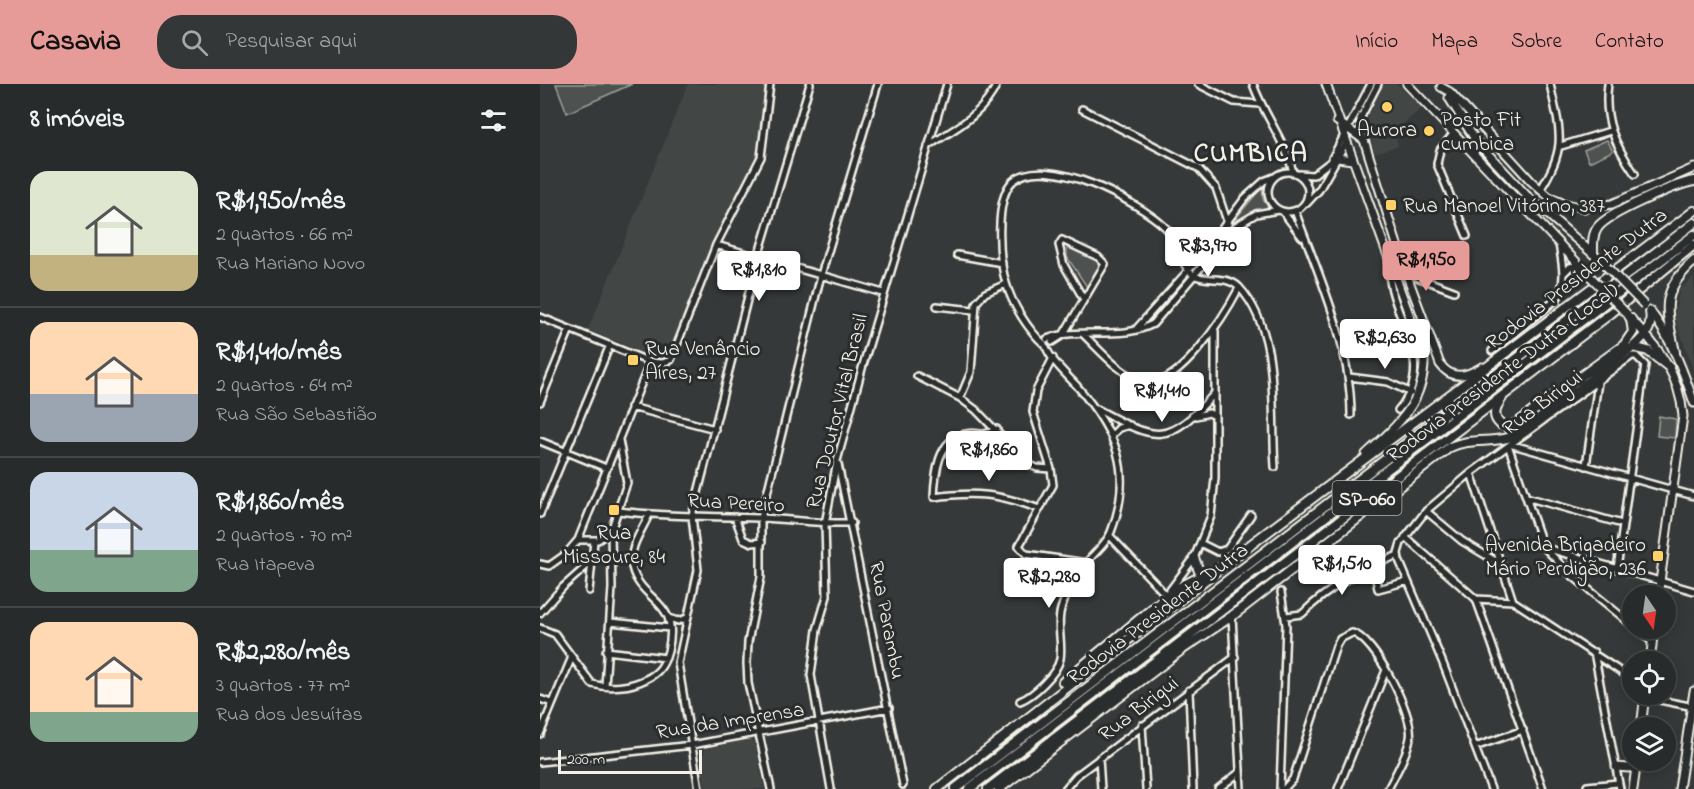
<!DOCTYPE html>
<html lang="pt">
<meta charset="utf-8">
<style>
:root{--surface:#282b2b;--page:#343737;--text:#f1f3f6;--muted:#a5a7a9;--line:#444747;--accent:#e69b98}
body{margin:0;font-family:"Indie Flower",sans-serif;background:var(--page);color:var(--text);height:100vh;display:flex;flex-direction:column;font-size:22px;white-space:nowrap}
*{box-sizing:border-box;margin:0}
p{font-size:20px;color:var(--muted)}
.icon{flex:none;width:33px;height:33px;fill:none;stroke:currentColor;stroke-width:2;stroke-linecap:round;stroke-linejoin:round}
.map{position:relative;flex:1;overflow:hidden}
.details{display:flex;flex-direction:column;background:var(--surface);width:540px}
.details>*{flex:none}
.needle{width:39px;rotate:167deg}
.controls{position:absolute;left:1082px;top:501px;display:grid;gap:12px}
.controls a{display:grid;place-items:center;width:54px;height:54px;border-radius:50%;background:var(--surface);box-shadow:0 3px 15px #0003,0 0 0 2px var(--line);font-size:30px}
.scale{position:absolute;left:18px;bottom:15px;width:144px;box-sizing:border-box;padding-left:6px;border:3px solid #f4f1e8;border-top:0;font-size:16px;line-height:21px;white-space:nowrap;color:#f4f1e8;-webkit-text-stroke:4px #2a2d2e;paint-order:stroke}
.price{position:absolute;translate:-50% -51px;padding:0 14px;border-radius:6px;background:#fff;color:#222;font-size:20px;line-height:39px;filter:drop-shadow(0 2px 3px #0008)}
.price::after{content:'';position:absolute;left:50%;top:36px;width:18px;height:14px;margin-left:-9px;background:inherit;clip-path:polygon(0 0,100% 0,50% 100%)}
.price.selected{background:var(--accent);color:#111}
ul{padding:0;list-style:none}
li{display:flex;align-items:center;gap:18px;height:150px;padding:0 30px}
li+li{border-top:2px solid var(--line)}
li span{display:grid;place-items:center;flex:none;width:168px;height:120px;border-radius:18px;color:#555}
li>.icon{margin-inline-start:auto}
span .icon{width:72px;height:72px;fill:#fffc;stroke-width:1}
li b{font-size:26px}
h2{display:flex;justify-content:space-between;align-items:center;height:72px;padding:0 30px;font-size:26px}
header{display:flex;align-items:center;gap:36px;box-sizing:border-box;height:84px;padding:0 30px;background:var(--accent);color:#111}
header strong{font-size:28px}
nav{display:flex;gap:33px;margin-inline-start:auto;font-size:21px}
.search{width:420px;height:54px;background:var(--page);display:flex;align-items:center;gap:15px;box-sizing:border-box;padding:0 21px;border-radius:24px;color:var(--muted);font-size:22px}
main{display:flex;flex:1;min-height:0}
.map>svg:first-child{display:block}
</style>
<header>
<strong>Casavia</strong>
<div class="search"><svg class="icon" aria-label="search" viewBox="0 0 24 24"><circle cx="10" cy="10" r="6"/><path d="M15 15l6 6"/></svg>Pesquisar aqui</div>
<nav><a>Início</a><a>Mapa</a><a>Sobre</a><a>Contato</a></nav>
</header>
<main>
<section class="details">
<h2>8 imóveis<svg class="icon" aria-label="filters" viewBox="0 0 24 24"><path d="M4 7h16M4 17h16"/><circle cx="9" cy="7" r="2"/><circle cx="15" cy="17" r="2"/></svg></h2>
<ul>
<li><span style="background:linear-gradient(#dfe7d0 70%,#c2b280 0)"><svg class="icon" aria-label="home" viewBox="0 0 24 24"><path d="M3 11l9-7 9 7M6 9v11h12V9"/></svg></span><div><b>R$1,950/mês</b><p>2 quartos · 66 m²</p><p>Rua Mariano Novo</p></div></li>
<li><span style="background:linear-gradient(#ffd9b3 60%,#9aa5b1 0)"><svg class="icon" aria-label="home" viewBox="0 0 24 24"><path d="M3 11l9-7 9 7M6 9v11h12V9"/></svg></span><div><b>R$1,410/mês</b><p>2 quartos · 64 m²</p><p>Rua São Sebastião</p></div></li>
<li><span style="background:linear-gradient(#c9d6e8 65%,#7fa58c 0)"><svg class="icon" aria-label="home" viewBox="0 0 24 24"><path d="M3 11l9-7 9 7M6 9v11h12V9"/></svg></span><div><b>R$1,860/mês</b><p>2 quartos · 70 m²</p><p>Rua Itapeva</p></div></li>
<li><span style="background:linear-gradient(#ffd9b3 75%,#7fa58c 0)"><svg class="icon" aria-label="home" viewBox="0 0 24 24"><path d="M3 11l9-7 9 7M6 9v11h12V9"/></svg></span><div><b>R$2,280/mês</b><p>3 quartos · 77 m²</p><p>Rua dos Jesuítas</p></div></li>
</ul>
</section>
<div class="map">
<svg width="1154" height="705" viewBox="0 0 1154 705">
<rect width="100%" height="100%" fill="#363939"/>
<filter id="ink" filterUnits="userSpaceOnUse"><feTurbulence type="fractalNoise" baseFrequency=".0167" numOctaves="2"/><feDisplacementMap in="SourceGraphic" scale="12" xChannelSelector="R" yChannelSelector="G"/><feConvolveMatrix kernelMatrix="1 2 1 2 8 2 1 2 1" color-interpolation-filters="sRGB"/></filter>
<g filter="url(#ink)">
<!-- built -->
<path fill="#434645" d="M148 0H227L219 65 131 271 120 275 48 246Z
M844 0H857L882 24 855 47 858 62 835 69 826 37Z
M1154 193V287L1134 232 1140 205Z
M210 655 215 658 224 705H166L161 678 165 665Z"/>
<!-- green -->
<path fill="#4e514f" stroke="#a1a19c" stroke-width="1.5" d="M16 0H92L27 29Z
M1067 56 1073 67 1049 78 1044 66Z
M722 103 723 115 729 125C683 136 688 158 657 186L655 183Z
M527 159 563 179 547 203 527 173Z
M1119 332 1136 335 1135 354 1117 352Z"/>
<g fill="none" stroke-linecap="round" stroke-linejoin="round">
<!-- minor casing -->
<g stroke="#f4f1e8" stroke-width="10">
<path id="minor" d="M658 0 694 18 720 20
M713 0C724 31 745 57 753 88
M1068 0C1063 36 1075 61 1095 90
M542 25 658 84 676 104 688 140
M913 50 900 66 897 80 927 152
M824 56 820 35 838 0
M388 62C416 44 443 31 457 0
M1021 62 1070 47
M728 108a20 20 0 1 1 40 0a20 20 0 1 1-40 0Z
M759 90 773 91 790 78 831 0
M1000 106C1028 63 1020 48 1010 0
M767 119 779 106 806 59
M755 127C779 192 811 260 811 331
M743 128 762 153
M176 161 343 209
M417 171 462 179
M849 176C844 230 902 276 858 326
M866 189 914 207
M1024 189 1030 183 1039 181
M397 222 433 226
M0 233 110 278 122 279 131 276 176 161 221 73 230 0
M597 244 662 171 705 114 724 97 734 93
M543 250C561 267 580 291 605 298 638 307 686 229 699 204
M507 255C539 242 581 257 613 240L696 142 716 130 739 126
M512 258 523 251 565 180 558 173 522 156 519 161 524 181 543 214
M504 260C488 246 472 220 466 199 459 176 454 115 473 97 506 68 599 118 625 143 638 155 638 174 649 187 662 201 685 189 699 203 741 249 731 326 735 383
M952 267 1017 215C1027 197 1022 179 1019 160
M513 274 496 307 493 328 511 385 513 401 479 462 486 470 547 479
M377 292 420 314 436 326 488 380 497 384 511 385
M809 293 848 298 871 309
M420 314 431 288 436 219 445 209 466 200
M0 318 30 245
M91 323 175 345
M557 325C618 358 627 362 675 309
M656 332 669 329 675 332
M457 345C438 355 441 347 426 350 397 355 395 391 394 413 435 407 460 410 499 425
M572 351 579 344 590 341
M0 357 66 384
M973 361 1154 412
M969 364 1003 462 1030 490 1092 541
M298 380 363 701
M1046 382 1058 298
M931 389 973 517
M986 413 1082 440
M79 427C125 433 172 432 219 434 250 435 280 440 312 439
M886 427 922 457 962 481
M0 430 70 261
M195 433 203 455 212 459 222 458
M570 452 627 512
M865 453 936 515 1003 705
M38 456H58L71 447
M662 460 678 468 687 465 711 431
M1006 464 1154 507
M0 480 9 482 26 470 38 456 110 278
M833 481 838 505 868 497
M1030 490V483L1037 473
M630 506 654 474 671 432 675 394V247
M49 507 54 457
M936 515 973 517 1092 595
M0 529 23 503 50 479
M692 532 701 705
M746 532 762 530C790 502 822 486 858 471
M129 534 138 537 147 534
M70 538 130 544
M0 544 15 550 52 600C69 605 91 603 106 595 119 589 124 581 128 567 141 514 101 520 92 483 88 465 102 446 109 431
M1096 544 1112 558
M66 567 126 574
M1054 568 1080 705
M65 602 72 504 71 447 87 399 79 356
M649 606 653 705
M1105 613 1154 623
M0 615 12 619
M480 617C493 612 517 590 520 575 523 558 516 542 521 525 526 508 538 491 548 477 555 468 567 459 571 448 594 388 577 349 537 302 526 290 512 278 506 263
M602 641 606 705
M0 650 32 573
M935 663 983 646
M559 674 561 705
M0 678 152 661 349 624
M1047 702 1078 699
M159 705 138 579 158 486 152 432 218 173 270 0
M231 705 208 599 207 579 208 558 221 493V434L281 191 338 0
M291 705 271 591 277 546 287 512 285 440 297 377 323 281 407 0
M525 705 536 692 695 573
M678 705 700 688
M740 705 746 541 741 508
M744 705 753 695 796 562 800 555 812 549C834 553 875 632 870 654 867 671 856 689 848 705
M798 705 846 586
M951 705 902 577 859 476 858 469 861 459 886 427 931 389 1092 272H1096L1105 281 1077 485"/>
</g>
<!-- major casing -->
<g stroke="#f4f1e8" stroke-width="11">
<path id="major" d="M786 0 884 272C886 317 857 342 826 370
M867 0 1046 188
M901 3 910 8 991 97 1009 113 1022 119 1044 124 1072 120 1154 84
M909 14 936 57 986 111 1061 177
M797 37 824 56 866 189 900 280C912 297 927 292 942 283
M798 74 812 76
M1110 227C1131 254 1143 286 1154 319
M1089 233C1117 261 1140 291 1143 332L1118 512
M1110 578 1114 544
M1101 644 1105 610
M1076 683 1089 684 1096 681
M1093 705 1097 676
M1139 705 1154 607"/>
</g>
<!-- highway casing -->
<g stroke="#f4f1e8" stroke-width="12">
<path id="highway" d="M1053 169C1053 160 1052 151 1058 143 1069 129 1136 100 1154 97
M1093 263 1108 267 1129 283
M1135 268C1126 226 1119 208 1154 177
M962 314C956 322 951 332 960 340L968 343 977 339 1084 261 1093 248 1091 235
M654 474 659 487 666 490
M523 598 636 505 671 487
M397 705 693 474 1154 127
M415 705 1154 139
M429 705 1154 151
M448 705 1071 229 1154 161
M459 705 640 567 692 532 910 363C934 352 959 362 982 348L1093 263C1105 252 1113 245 1110 227"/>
</g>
<!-- minor -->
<use href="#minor" stroke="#2a2d2e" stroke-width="5"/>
<!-- major -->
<use href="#major" stroke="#2a2d2e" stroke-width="7"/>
<!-- highway -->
<use href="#highway" stroke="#2a2d2e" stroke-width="8"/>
<!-- major-bridge casing -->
<g stroke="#f4f1e8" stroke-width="11" stroke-linecap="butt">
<path id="major-bridge" d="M1061 177 1104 221
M1046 188 1087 230"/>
</g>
<!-- major-bridge -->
<use href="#major-bridge" stroke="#2a2d2e" stroke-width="7"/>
</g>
</g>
<!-- markers -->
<g fill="#ffd166" stroke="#2a2d2e" stroke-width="2">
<circle cx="847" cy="23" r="6"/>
<circle cx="889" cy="47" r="6"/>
<rect x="845" y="115" width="12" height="12" rx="3"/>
<rect x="87" y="270" width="12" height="12" rx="3"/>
<rect x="68" y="420" width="12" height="12" rx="3"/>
<rect x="1112" y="466" width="12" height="12" rx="3"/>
</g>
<g text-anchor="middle" stroke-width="6" stroke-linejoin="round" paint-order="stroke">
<!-- shield labels -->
<rect fill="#2a2d2e" stroke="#b7b6b0" stroke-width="1.5" x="792.5" y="397" width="69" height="34" rx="4.5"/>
<g font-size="20" font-weight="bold" fill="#f4f1e8">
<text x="827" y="421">SP-060</text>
</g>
<!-- poi labels -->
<g font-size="21" fill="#f4f1e8" stroke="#2a2d2e" text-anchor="start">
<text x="901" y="42">Posto Fit<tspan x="901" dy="24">cumbica</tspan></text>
<text x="847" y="52" text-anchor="middle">Aurora</text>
<text x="863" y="128">Rua Manoel Vitórino, 387</text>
<text x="105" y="271">Rua Venâncio<tspan x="105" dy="24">Aíres, 27</tspan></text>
<text x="74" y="455" text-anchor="middle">Rua<tspan x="74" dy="24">Missoure, 84</tspan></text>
<text x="1106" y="467" text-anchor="end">Avenida Brigadeiro<tspan x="1106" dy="24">Mário Perdigão, 236</tspan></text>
</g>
<!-- street labels -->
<g font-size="21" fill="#f4f1e8" stroke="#2a2d2e">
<text transform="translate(1036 194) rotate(-37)" y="7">Rodovia Presidente Dutra</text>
<text transform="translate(962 288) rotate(-37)" y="7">Rodovia Presidente Dutra (Local)</text>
<text transform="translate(1002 318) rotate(-37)" y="7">Rua Birigui</text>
<text transform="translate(296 327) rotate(-76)" y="7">Rua Doutor Vital Brasil</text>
<text transform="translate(196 418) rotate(3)" y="7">Rua Pereiro</text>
<text transform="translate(617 529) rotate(-37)" y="7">Rodovia Presidente Dutra</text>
<text transform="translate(348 536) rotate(79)" y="7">Rua Parambu</text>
<text transform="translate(598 624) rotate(-37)" y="7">Rua Birigui</text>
<text transform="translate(190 636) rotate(-9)" y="7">Rua da Imprensa</text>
</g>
<!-- district labels -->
<g font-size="27" font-weight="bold" letter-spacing="1.5" fill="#f4f1e8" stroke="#2a2d2e">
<text x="711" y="77">CUMBICA</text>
</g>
</g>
</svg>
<div class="controls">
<a><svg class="needle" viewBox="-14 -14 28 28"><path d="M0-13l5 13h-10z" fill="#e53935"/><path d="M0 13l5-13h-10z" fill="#a5a7a9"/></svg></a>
<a><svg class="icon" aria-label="locate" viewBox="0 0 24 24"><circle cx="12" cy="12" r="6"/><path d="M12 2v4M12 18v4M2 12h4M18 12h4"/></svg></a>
<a><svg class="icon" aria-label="layers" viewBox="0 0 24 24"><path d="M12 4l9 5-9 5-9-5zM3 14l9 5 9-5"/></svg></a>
</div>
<div class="scale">200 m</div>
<b class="price" style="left:668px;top:194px">R$3,970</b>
<b class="price selected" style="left:886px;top:208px">R$1,950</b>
<b class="price" style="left:219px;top:218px">R$1,810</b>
<b class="price" style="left:845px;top:286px">R$2,630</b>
<b class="price" style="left:622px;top:339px">R$1,410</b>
<b class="price" style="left:449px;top:398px">R$1,860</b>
<b class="price" style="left:802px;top:512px">R$1,510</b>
<b class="price" style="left:509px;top:525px">R$2,280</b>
</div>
</main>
